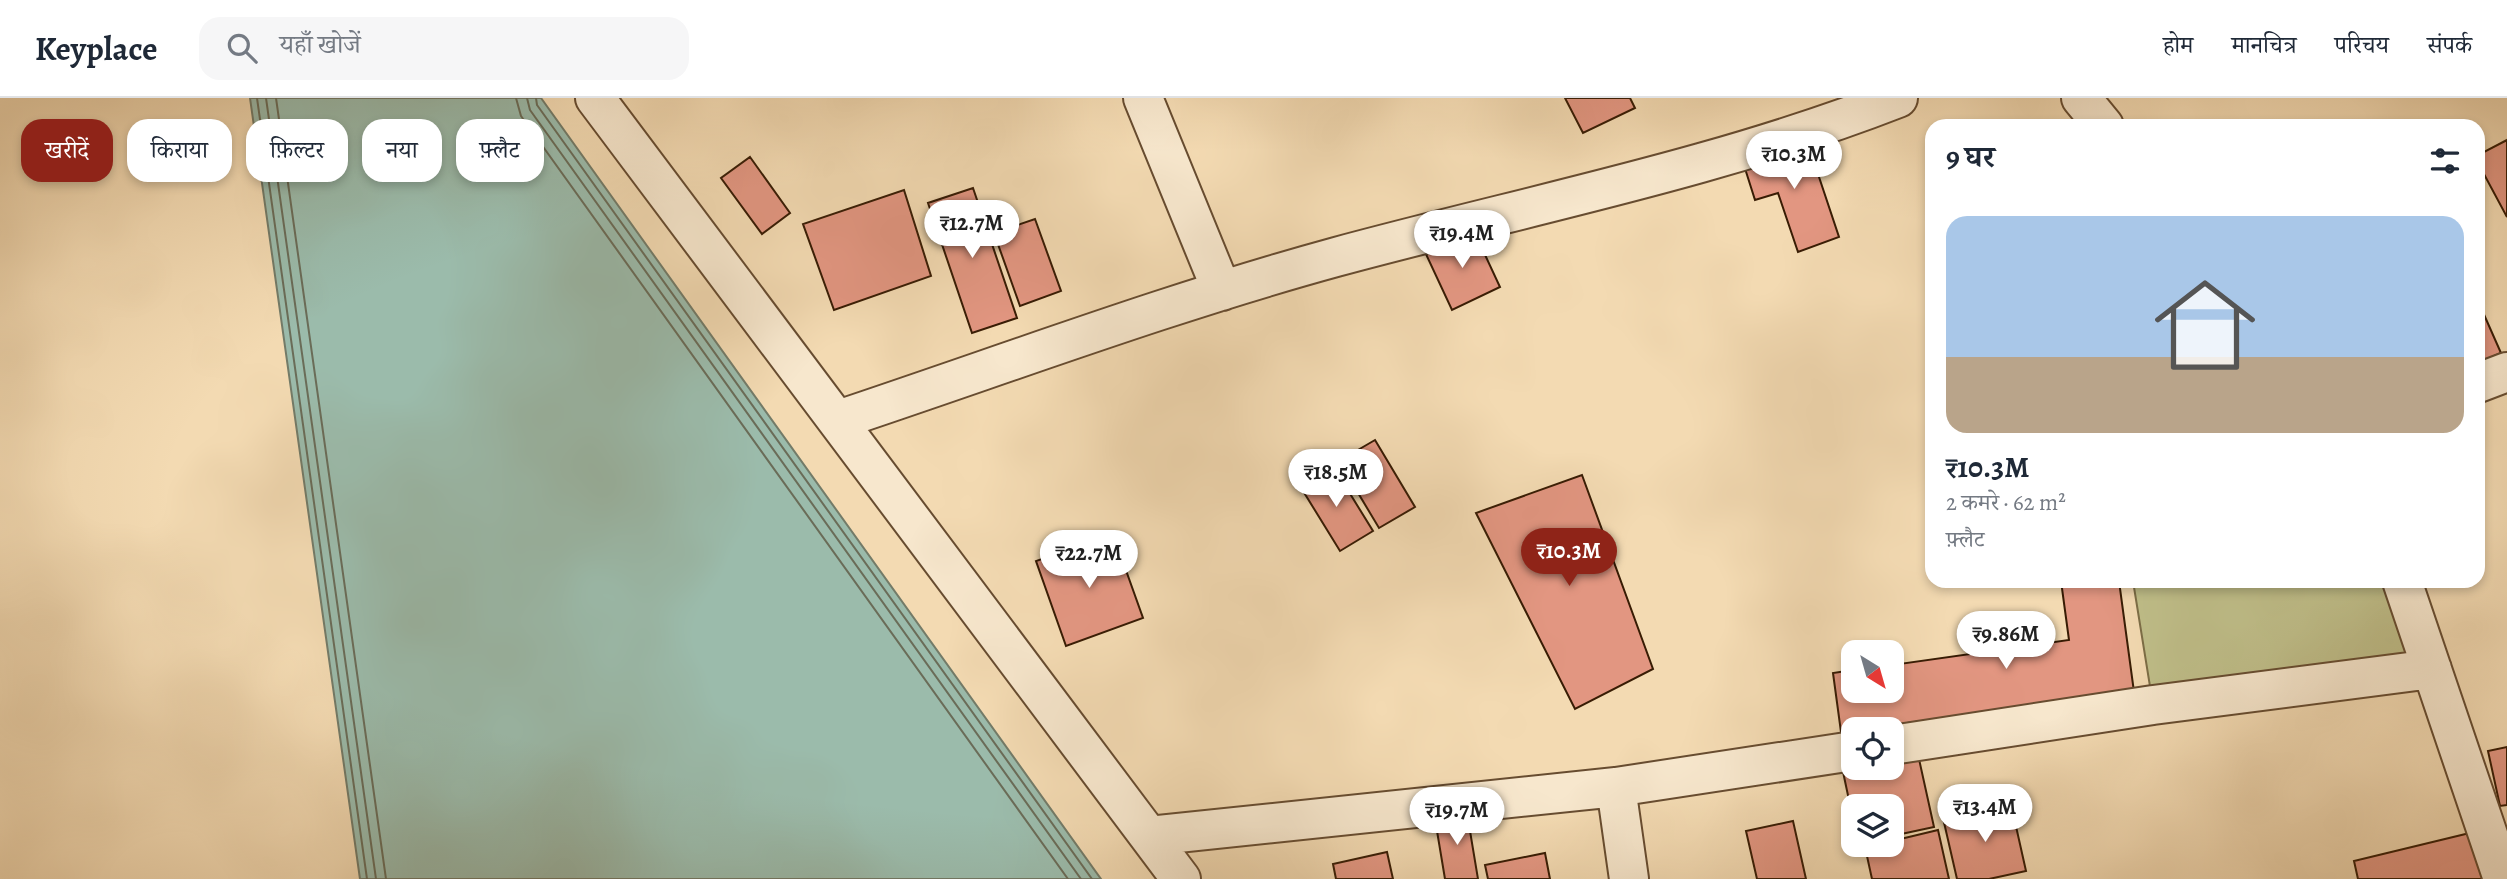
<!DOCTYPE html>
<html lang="hi">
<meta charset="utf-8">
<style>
:root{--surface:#fff;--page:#f6f6f7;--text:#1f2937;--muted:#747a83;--line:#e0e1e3;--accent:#8f2418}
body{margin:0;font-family:Alegreya,"Noto Serif Devanagari",serif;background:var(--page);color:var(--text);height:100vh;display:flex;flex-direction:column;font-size:26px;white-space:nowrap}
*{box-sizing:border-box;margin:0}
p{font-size:23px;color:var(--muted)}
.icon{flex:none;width:38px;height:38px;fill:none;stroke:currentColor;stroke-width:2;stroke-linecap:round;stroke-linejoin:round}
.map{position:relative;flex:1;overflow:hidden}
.side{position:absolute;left:1925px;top:21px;width:560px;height:469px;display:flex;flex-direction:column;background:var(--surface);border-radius:21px;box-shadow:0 4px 10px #0003}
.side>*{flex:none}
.banner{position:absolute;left:21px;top:21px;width:665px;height:63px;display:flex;gap:14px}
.needle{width:46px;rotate:143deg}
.controls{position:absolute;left:1841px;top:542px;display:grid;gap:14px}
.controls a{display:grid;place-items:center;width:63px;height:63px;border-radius:14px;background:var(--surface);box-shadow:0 4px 10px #0003;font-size:35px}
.price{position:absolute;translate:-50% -60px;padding:0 16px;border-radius:24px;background:#fff;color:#222;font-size:23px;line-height:46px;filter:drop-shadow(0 2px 4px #0008)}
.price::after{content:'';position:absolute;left:50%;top:42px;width:21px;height:16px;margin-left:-10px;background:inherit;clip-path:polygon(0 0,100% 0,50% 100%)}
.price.current{background:var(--accent);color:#fff}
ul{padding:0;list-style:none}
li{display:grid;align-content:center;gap:14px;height:371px;padding:0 21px}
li+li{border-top:2px solid var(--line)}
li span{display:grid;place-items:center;height:217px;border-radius:21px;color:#555}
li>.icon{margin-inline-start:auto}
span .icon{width:126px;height:126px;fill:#fffc;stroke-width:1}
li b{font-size:30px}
h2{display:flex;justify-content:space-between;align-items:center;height:84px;padding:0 21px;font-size:30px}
.tag{padding:0 24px;border-radius:21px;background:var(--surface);box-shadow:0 4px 10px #0003;font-size:24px;line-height:63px}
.tag.current{background:var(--accent);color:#fff}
header{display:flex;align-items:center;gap:42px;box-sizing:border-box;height:98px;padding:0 35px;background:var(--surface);border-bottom:2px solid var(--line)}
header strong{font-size:33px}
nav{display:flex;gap:38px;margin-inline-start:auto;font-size:24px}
.search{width:490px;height:63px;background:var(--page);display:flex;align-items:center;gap:18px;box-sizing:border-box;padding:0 24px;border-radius:21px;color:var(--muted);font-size:26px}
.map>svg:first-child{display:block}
</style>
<header>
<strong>Keyplace</strong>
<div class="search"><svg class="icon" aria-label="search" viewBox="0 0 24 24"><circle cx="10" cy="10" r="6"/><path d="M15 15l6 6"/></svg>यहाँ खोजें</div>
<nav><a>होम</a><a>मानचित्र</a><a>परिचय</a><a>संपर्क</a></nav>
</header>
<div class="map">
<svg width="2507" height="781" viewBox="0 0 2507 781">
<rect width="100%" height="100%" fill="#f3dab2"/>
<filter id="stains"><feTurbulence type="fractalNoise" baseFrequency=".00286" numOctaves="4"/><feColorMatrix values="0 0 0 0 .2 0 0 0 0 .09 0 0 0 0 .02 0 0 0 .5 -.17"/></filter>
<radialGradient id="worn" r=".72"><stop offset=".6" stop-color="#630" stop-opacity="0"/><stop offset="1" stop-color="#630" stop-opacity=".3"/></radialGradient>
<!-- green -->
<path fill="#bfbe89" stroke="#7c6d46" stroke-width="2" d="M2133 483H2402L2432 571 2153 607Z"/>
<!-- water -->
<path fill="#9bbbab" stroke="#737b68" stroke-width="2" d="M250 0H541L1101 781H360Z"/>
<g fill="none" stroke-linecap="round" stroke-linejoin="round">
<!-- shore -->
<path stroke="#6a6c58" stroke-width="2" d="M257 0 367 781
M266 0 376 781
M276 0 386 781
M516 0 521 18 1068 781
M527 0 530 12 1081 781
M536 0 537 7 1092 781"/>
</g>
<!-- building -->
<path fill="#e29681" stroke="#381c04" stroke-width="2" d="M1565 0H1630L1635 10 1583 35Z
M1806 40 1839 139 1798 154 1778 95 1755 102 1742 61Z
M2507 42V119L2478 65V57Z
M750 59 790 115 762 136 721 80Z
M973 90 1017 220 972 235 928 105Z
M904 92 931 178 834 212 803 126Z
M1035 121 1061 193 1020 208 994 135Z
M1473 131 1500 189 1452 212 1425 154Z
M2478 203 2501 255 2478 265Z
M1375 342 1415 409 1379 430 1339 363Z
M1333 368 1373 433 1340 453 1300 388Z
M1582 377 1653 571 1575 611 1476 415Z
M1113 436 1143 520 1066 548 1036 463Z
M2061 483H2119L2134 594 1841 634 1833 575 1853 572V593H1892V567L2069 542Z
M2507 649V707L2500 708 2488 653Z
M1917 652 1934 729 1892 738V709H1853V721L1842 669 1892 670V658Z
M2011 706 2026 773 1989 781H1957L1943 720Z
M1467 715 1478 781H1445L1435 721Z
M1793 723 1806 781H1757L1746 733Z
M1938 732 1949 781H1872L1865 749 1892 747V743Z
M2478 733 2490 781H2358L2354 763Z
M1387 754 1393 781H1336L1333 766Z
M1545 755 1550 781H1488L1485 767Z"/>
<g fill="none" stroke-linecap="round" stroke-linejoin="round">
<!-- minor casing -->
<g stroke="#674c30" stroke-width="42">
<path id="minor" d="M595 0 1181 781
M1143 0 1222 193
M2081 0 2104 28
M2478 285 2507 274
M838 322C1003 267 1168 205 1336 159 1524 108 1716 71 1898 0
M2402 483 2503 781
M1892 647 2153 607 2432 571
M1616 689 1629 781
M1149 738 1616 689 1853 653"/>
</g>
<!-- minor -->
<use href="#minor" stroke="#f7e7cd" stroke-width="38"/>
</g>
<rect width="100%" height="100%" filter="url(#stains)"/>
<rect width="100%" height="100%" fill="url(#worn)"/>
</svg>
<div class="controls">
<a><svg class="needle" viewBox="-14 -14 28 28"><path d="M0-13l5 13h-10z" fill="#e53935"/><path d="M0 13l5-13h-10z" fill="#747a83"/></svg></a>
<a><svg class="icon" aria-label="locate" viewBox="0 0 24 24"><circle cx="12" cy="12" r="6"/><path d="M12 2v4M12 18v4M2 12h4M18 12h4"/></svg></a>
<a><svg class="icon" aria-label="layers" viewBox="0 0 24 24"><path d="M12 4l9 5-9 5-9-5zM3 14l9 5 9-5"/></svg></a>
</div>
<b class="price" style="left:1794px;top:93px">₹10.3M</b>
<b class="price" style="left:972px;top:162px">₹12.7M</b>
<b class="price" style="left:1462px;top:172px">₹19.4M</b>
<b class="price" style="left:1336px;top:411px">₹18.5M</b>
<b class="price current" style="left:1569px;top:490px">₹10.3M</b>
<b class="price" style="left:1089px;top:492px">₹22.7M</b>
<b class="price" style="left:2006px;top:573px">₹9.86M</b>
<b class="price" style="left:1985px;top:746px">₹13.4M</b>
<b class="price" style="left:1457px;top:749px">₹19.7M</b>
<div class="banner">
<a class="tag current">खरीदें</a>
<a class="tag">किराया</a>
<a class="tag">फ़िल्टर</a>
<a class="tag">नया</a>
<a class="tag">फ़्लैट</a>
</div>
<section class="side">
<h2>9 घर<svg class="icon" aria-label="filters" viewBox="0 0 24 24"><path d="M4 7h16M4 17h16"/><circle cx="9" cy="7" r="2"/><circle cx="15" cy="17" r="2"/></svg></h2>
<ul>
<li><span style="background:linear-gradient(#a9c7e8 65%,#b9a48a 0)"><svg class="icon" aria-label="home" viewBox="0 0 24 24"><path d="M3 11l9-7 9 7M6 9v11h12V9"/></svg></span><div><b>₹10.3M</b><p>2 कमरे · 62 m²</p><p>फ़्लैट</p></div></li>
</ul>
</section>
</div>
